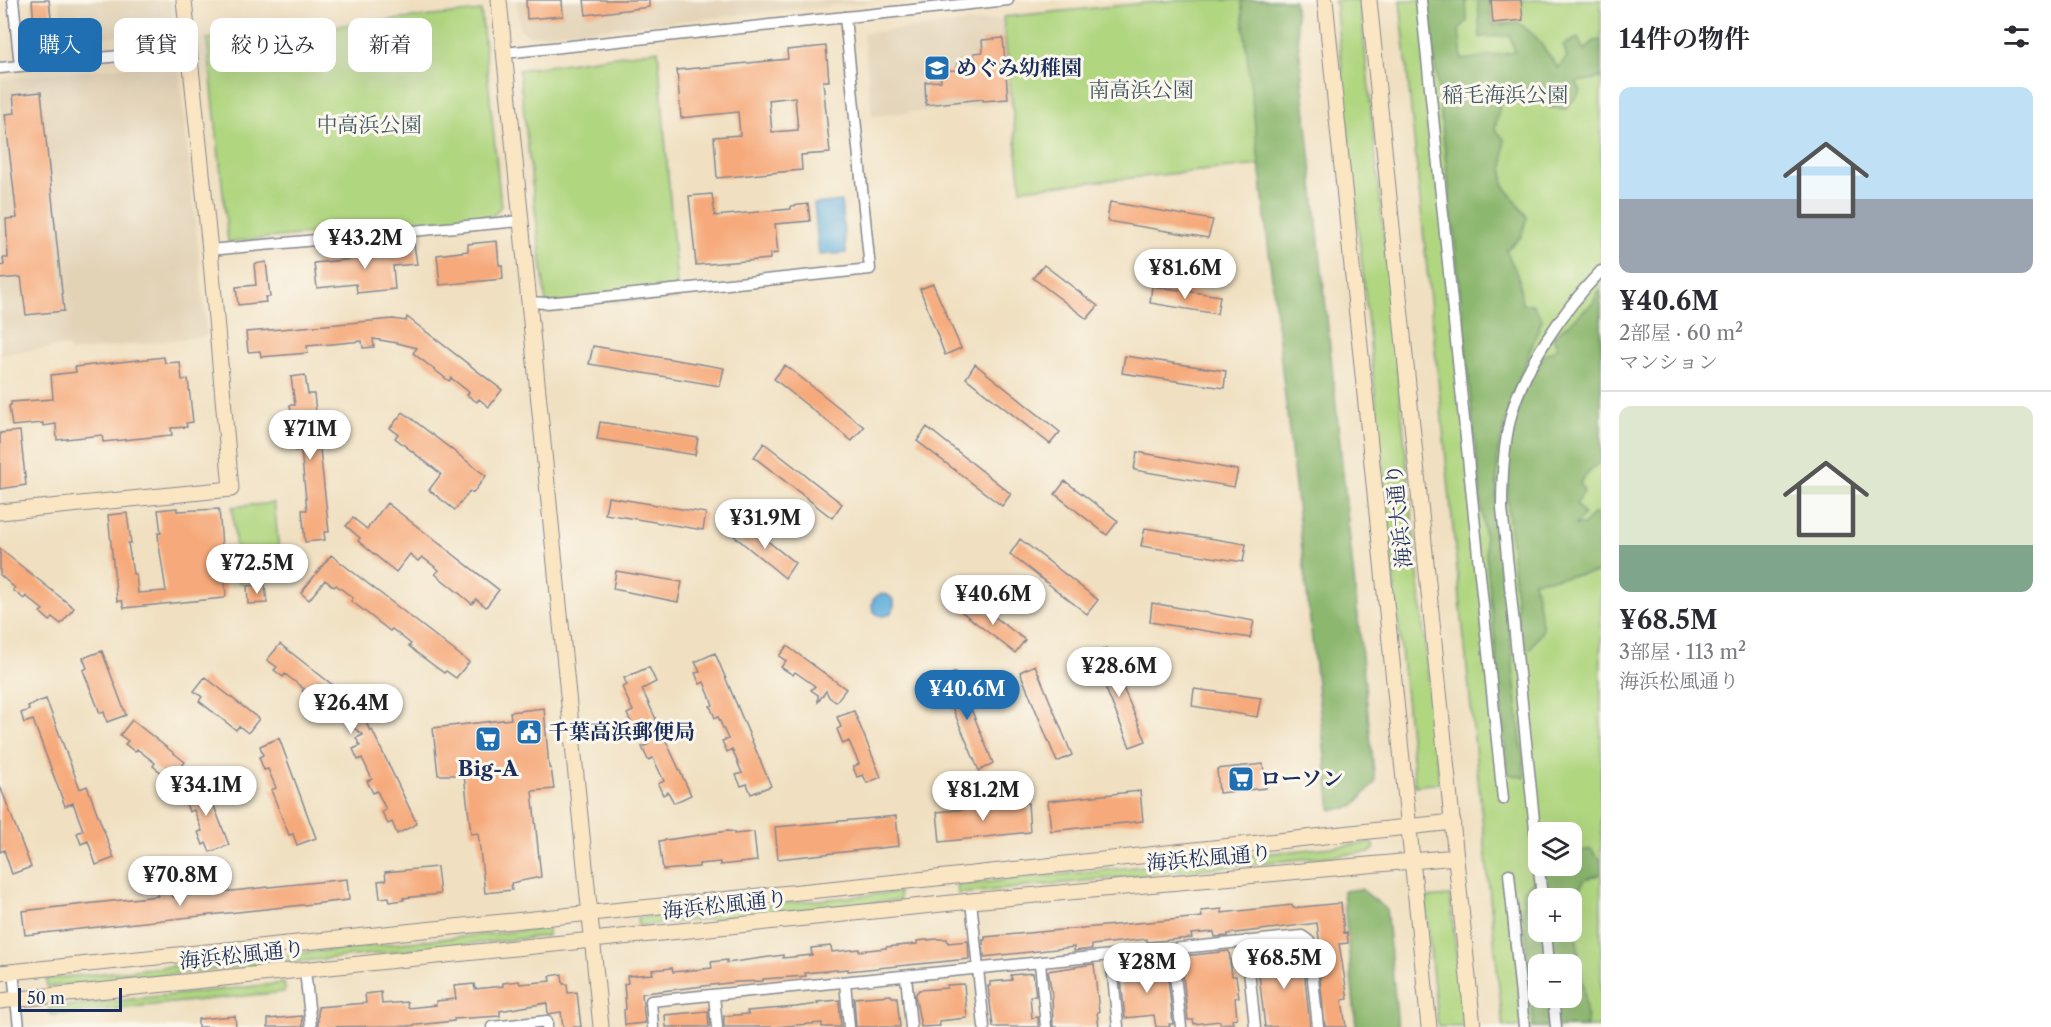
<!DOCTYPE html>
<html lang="ja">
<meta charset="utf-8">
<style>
:root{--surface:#fff;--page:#f7f7f7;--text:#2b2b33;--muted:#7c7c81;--line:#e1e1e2;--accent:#1f6fb2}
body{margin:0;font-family:"Libre Caslon Text","Noto Serif JP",serif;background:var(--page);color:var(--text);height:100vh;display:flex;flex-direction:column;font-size:22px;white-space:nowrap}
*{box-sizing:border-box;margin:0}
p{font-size:20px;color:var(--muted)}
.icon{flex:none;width:33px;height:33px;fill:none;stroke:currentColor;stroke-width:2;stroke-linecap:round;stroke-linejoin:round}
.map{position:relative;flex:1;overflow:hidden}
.side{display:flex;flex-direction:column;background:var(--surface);width:450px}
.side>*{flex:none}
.banner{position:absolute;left:18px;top:18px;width:570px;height:54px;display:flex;gap:12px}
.controls{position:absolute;left:1528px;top:822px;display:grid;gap:12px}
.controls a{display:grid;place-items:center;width:54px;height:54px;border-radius:12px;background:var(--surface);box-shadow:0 6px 24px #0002;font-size:30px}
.scale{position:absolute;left:18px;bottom:15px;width:104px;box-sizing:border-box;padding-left:6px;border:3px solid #1b2f5e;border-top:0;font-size:16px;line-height:21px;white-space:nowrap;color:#1b2f5e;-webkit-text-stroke:4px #fbf7ec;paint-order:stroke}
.price{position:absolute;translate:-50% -51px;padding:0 14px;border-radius:21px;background:#fff;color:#222;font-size:20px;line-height:39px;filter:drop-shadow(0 2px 3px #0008)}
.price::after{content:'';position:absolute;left:50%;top:36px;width:18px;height:14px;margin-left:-9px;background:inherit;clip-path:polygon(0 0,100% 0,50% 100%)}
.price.selected{background:var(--accent);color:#fff}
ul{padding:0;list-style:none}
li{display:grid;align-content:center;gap:12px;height:318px;padding:0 18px}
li+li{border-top:2px solid var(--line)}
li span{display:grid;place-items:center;height:186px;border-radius:12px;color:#555}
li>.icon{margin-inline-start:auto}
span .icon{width:108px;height:108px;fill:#fffc;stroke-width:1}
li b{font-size:26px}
h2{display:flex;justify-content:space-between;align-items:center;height:72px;padding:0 18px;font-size:26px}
.tag{padding:0 21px;border-radius:12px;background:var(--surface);box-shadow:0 6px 24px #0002;font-size:21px;line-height:54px}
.tag.selected{background:var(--accent);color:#fff}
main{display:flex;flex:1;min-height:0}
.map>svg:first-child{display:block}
</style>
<main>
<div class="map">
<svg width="1601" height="1027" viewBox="0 0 1601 1027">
<rect width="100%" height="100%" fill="#fbf7ec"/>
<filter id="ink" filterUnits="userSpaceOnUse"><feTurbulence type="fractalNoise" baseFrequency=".0167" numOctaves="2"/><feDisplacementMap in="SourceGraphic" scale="12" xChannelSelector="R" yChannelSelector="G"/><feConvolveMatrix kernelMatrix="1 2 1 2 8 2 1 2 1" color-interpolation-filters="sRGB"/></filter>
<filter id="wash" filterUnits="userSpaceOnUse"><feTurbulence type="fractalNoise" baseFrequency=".008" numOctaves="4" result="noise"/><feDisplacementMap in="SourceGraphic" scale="24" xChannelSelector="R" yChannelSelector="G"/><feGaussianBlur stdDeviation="1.35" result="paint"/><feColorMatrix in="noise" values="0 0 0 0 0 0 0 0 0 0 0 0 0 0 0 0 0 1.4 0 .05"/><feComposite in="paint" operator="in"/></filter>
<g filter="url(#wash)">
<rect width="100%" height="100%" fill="#f0e0c1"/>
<!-- built -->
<path fill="#e2d2b6" d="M59 0H171L175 30 62 41Z
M517 0H889L530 36 520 29Z
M1003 19 1011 103 872 116 863 33Z
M170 62 179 70 207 336 69 352 68 346 0 354V79Z"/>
<!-- green -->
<path fill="#b0d680" stroke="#66826f" stroke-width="1.5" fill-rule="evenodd" d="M1176 0H1262L1279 163 1021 189 1003 17Z
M1335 0H1360L1439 783 1415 786Z
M1400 0H1601V1027H1503ZM1539 832H1572V866H1539ZM1539 898H1572V932H1539ZM1539 964H1572V998H1539Z
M481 11 501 206 493 216 228 242 207 39Z
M658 50 678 299 546 303 519 70Z
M274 503 282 578 239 583 232 507Z
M1371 843 1374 845V849L1370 852 958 894 957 885Z
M899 892 900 900 638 926 637 918Z
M1450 896 1464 1027H1438L1425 898Z
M548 928V936L47 987 46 979Z
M284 983 285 989 284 992 53 1015 50 1013 49 1008Z"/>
<!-- forest -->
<path fill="#8cb76e" stroke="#547366" stroke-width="1.5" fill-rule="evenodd" d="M1241 0H1294L1375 782 1353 807 1331 810Z
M1428 0H1466L1467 21 1459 30 1462 60 1515 52 1510 36 1480 37 1478 0H1489L1493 25 1519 23 1536 37 1558 68 1567 57 1563 45 1578 38 1584 51 1594 41 1601 40V78L1576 82 1581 91 1566 109 1552 108 1518 86 1502 94 1495 129 1504 139 1503 184 1527 217 1521 237 1506 250 1519 279 1522 304H1533L1542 319 1510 403 1498 451 1496 508 1525 778 1508 774 1457 261Z
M1598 291H1601V462L1595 466 1580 482 1584 492 1576 503 1584 515 1575 525H1584L1593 514 1601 515V572L1534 581 1543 629 1530 649 1520 645 1508 508 1507 462 1521 396 1544 355 1558 348 1553 337 1593 303Z
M1591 849 1601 861V874L1585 879 1572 903V898H1539V932H1572V906L1585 998 1587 1027H1534L1522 892 1550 866H1572V853ZM1539 964H1572V998H1539Z
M1361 889 1386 909 1398 1027H1356L1343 891Z"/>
<!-- water -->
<path fill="#62afdc" stroke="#3e6f9d" stroke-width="1.5" d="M841 201 846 253 819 255 814 204Z
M872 605a11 11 0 1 1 22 0a11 11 0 1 1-22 0Z"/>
<g id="blocks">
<!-- building -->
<path fill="#f6aa7c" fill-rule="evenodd" d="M32 0H49L53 35 35 36Z
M526 0H562L563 16 527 19Z
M584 0H649V7L586 15Z
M1491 0H1521L1523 20 1493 23Z
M1003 38 1008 99 983 101V99L926 105 925 82 941 81 940 71 957 70V62L974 60V53L983 52 982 40Z
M826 46 829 81H823L830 153 801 155 802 170 717 178 714 137 740 135 738 112 681 118 677 70 788 59 787 50ZM795 97 798 130 772 132 769 100Z
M41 92 64 311 26 315 21 277 0 279V266L4 265 3 258H8L6 219 17 218 5 114 15 113 13 95Z
M712 194 715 216 791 209V206L808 204 810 221 775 224 778 253 770 254V259L696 265 689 196Z
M1110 202 1213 220 1208 238 1107 221Z
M497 241 499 265H502L503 279 440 285 437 255 468 251V244Z
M414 244 417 264 393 266 395 289 357 293 356 284 317 288 314 263 354 259 353 253 404 248 403 245Z
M266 262 270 297H265L266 302 238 305 236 287 256 285 254 264Z
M1044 265 1098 306 1087 319 1033 278Z
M933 284 961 348 945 355 920 289Z
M1152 286 1220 296 1217 314 1150 303Z
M407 317 502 390 489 407 479 399 477 402 467 395 469 392 451 378 449 381 413 353 417 348 397 343 373 339 374 347 363 348 362 341 332 344 307 346 308 353 261 357 260 351 248 352 246 332 393 319 406 321Z
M593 346 724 368 720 386 589 364Z
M1125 356 1226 371 1224 388 1122 373Z
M164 357 165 363 180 362 182 380 188 379 193 422 186 423 187 427 171 428 172 435 103 442 102 435 57 440 56 424 43 426V423L12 426 9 406 11 405V402L53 399 51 375 76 372 75 367Z
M975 364 1060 432 1050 444 966 378Z
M785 365 864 427 852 441 774 379Z
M305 375 308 394H314L329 532H324L325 540 305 542 302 510H307L301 450 295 451 294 439H299L297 417H292L290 405H295L291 377Z
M403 412 486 476 473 493 470 491 455 510 429 490 441 474 395 438 398 434 390 428Z
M600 422 698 438 695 455 597 439Z
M927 427 1011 494 1002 506 917 441Z
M20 431 26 485 0 489V433Z
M764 443 842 504 832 518 754 457Z
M1137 452 1238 470 1234 487 1134 470Z
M1065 481 1118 521 1107 535 1055 494Z
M608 497 706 513 703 530 605 514Z
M387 503 499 590 486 607 476 599 472 604 460 594 435 574 439 570 422 557 418 561 410 554 396 572 358 541 360 538 346 526 353 518 367 529Z
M177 508V511L219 509 226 596 224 598 124 608 122 601H117L108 515 127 513 131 543H128L133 574H136L138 593 166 591 159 545 158 533H161L158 510Z
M745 523 795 563 785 578 734 536Z
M1145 528 1246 544 1243 562 1141 546Z
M1020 539 1098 600 1087 614 1010 554Z
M0 549 74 608 61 624 53 618 50 621 40 612 43 610 26 596 24 599 13 590 15 588 0 575Z
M331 555 469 662 456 678 446 671 444 673 417 653 409 646 411 644 392 629 390 631 363 610 351 601 353 598 336 585 334 587 325 580 309 600 301 593Z
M616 571 682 582 678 602 613 589Z
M265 585 267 603 248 604 247 586Z
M971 599 1025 640 1015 653 962 612Z
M1152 603 1254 621 1250 638 1150 622Z
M280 644 361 707 360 709 370 731 372 730 417 824 397 834 392 822 388 824 382 812 386 810 377 791 373 793 367 781 372 779 362 758 358 760 353 749 360 746 356 738 363 735 313 696 311 698 302 691 304 689 285 674 283 677 274 670 277 667 267 660Z
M787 646 846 689 836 702 829 697 826 691 818 702V695L811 690 815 686 795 672 793 675 781 667 786 661 779 656Z
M1106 648 1146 741 1130 747 1092 655Z
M102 651 126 715 107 722 104 712 100 713 83 670 87 668 83 658Z
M715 653 771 786 751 794 747 784 741 786 736 775 742 773 732 749 727 752 722 741 728 739 718 717 715 718 710 706 713 705 704 682 700 684 695 673 700 672 695 662Z
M1035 665 1072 755 1057 762 1020 672Z
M649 667 656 682 642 689 691 795 674 803 668 792 663 795 658 784 664 781 653 758 648 760 642 747 649 744 639 723 633 726 627 714 633 711 622 687 627 685 624 678Z
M956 672 993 763 979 771 940 679Z
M205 677 259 719 248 733 239 726 236 730 199 701 202 697 194 691Z
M1194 689 1261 698 1257 717 1192 706Z
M46 699 80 789 87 786 114 858 96 865 88 841 81 844 77 833 83 830 73 803 65 806 33 720 24 723 21 713 29 710 28 706Z
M544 708 549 768H551L554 789 532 791 541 877 511 883 512 890 485 893 478 833 471 834 464 775H438L433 728 511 719 510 712Z
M854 711 881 777 867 783 863 775 857 777 853 767 859 764 849 741 843 744 837 729 841 727 837 717Z
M132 720 185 762 173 777 165 771 163 774 153 766 155 763 137 749 135 752 125 744 128 741 120 735Z
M279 738 316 838 297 845 293 834 289 835 271 790 276 788 268 769 264 770 259 757 263 755 260 746Z
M1263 764 1266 788 1219 793 1217 769Z
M204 780 229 845 210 852 206 843 203 845 198 832 202 831 194 810 189 812 185 800 190 798 186 787Z
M0 786 31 867 12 874 4 850 0 852Z
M1140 791 1143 821 1051 831 1048 801Z
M1028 803 1030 832 940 842 937 812Z
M896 816 899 846 778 859 775 827Z
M728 831 734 832V834L754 832 757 861 720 865V862L699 864V867L663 870 659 841Z
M437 867 440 894 403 898 404 900 390 902 389 897 380 898 378 881 386 880 385 872Z
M347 879 349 900 25 935 22 911 158 896 157 890 172 889 173 897Z
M1341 903 1344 933 1347 932 1348 943 1339 944 1348 999 1342 1000 1346 1027H1325L1317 948 1320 947 1317 923 1228 934V936L1215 937 1214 932 1191 934 1192 938 1147 942V939L1092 945V949L1074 951V947L984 957 983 940H985V937L1202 917 1201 911 1212 910 1222 909V913L1292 905 1293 908Z
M937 939H947L948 943 968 941 969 959 848 971V969L805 973 806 976 763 979V981L737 982 645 993 642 994 645 1023 625 1025 624 1010 626 1009 624 984 628 983 627 976 653 974 652 970 672 968 673 972 712 968 711 962 727 960V963L783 955V958L812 955 811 948 831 946 832 952 859 949V951L886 948V947L917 944V941Z
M1302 949 1310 1027H1265L1257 958 1282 955 1281 951Z
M1229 951 1232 976H1236L1239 997 1235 998 1237 1018 1232 1019 1233 1023 1220 1024V1021L1194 1024 1193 1020H1188L1182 966H1186L1185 956Z
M1094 964 1099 1012H1097L1099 1027H1053L1052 994 1048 971Z
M1160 966V968H1167L1173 1024H1169L1170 1027H1156L1154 1015 1125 1018 1120 970Z
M1033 973 1036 996H1030L1032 1018 1038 1017V1027H993L988 986H990V982L1012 980 1011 975Z
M562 974 563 984H567L568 993 577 992 581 1027H563L561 1012 548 1014 547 1003 500 1011V1016L454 1019V1021L408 1026 318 1027V1007L366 1003 365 994 381 992 382 1004 407 1002 408 1008 436 1005V1001L456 999 454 986 474 984 475 989 503 986V983L519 981 520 984 551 981 550 976Z
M964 984 967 1018 939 1021 940 1026 921 1027 915 995 919 990 947 988V985Z
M891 995 892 997H897L900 1027H856L854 998Z
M839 1000 841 1027H822V1023L774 1027H724V1016L748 1014 747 1011 796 1007 818 1004 817 1002Z
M708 1011 709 1027H666L665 1015Z
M235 1016 236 1027H198V1019Z
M302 1016 303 1027H268V1019Z"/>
</g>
</g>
<g filter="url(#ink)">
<use href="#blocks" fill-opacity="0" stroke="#868890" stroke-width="1.5"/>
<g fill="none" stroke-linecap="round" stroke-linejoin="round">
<!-- street casing -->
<g stroke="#868890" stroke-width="13">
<path id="street" d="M13 0 20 66
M1421 0 1503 799
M504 53 1008 0
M0 68 189 49
M210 250 520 221
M529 302 546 303 567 301 870 269 845 17
M1509 874 1524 1027
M1542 898 1502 508C1502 479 1503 449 1510 420 1521 370 1565 308 1601 271
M971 901 984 1027
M1546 932 1549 964
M1246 941 1255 1027
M1172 949 1181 1027
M1111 955 1118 1027
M1040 962 1046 1027
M305 970 311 1027
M13 972 19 1027
M906 976 911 1027
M845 982 849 1027
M714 995 717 1027
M1553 998 1556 1027
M492 1027 547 1021V1027
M653 1027 651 1001 1302 936 1309 941 1318 1027"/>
</g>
<!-- secondary casing -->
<g stroke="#868890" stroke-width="17">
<path id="secondary" d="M499 0 601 1027
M1325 0 1429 1027
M1369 0 1473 1027
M0 512 231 489 210 250 184 0
M0 973 927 879 1453 822
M0 1001 971 901 1456 857"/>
</g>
<!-- street -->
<use href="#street" stroke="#fff" stroke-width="10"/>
<!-- secondary -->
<use href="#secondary" stroke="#fbe6c4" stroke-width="15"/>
</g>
</g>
<!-- icons -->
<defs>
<g id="school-square" transform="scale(1.35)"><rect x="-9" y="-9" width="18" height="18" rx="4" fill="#1f6fb2" stroke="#fbf7ec"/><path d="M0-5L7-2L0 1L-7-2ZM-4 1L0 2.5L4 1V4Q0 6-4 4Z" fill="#fff"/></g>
<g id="civic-square" transform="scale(1.35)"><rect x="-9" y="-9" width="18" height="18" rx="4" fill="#1f6fb2" stroke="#fbf7ec"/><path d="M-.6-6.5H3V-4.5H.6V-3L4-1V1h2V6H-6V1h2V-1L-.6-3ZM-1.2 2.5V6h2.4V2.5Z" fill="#fff"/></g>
<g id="supermarket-square" transform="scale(1.35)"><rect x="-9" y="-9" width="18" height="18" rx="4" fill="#1f6fb2" stroke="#fbf7ec"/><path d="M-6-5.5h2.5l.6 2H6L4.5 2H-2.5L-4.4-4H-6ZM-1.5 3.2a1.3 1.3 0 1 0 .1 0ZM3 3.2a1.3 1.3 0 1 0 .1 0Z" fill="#fff"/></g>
</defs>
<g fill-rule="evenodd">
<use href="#school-square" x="937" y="68"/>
<use href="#civic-square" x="529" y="732"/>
<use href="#supermarket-square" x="488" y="739"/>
<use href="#supermarket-square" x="1241" y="779"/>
</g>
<g text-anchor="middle" stroke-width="6" stroke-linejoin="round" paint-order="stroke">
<!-- poi labels -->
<g font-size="21" font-weight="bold" fill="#1b2f5e" stroke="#fbf7ec" text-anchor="start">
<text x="956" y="75">めぐみ幼稚園</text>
<text x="548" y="739">千葉高浜郵便局</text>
<text x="488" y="776" text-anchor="middle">Big-A</text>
<text x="1260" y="786">ローソン</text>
</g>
<!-- park labels -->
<g font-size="21" fill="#405966" stroke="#fbf7ec">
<text x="1141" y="97">南高浜公園</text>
<text x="1505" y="102">稲毛海浜公園</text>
<text x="369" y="132">中高浜公園</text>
</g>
<!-- street labels -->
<g font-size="21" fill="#1b2f5e" stroke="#fbf7ec">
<text transform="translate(1399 516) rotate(-96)" y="7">海浜大通り</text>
<text transform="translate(1209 858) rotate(-5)" y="7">海浜松風通り</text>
<text transform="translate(725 905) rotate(-6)" y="7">海浜松風通り</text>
<text transform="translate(242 955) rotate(-6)" y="7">海浜松風通り</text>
</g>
</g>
</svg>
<div class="controls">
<a><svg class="icon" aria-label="layers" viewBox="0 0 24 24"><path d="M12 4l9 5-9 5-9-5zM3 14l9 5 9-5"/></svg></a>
<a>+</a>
<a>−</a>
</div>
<div class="scale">50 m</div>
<b class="price" style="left:365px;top:270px">¥43.2M</b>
<b class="price" style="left:1185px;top:300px">¥81.6M</b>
<b class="price" style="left:310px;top:461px">¥71M</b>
<b class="price" style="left:765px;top:550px">¥31.9M</b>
<b class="price" style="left:257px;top:595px">¥72.5M</b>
<b class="price" style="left:993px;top:626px">¥40.6M</b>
<b class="price" style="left:1119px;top:698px">¥28.6M</b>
<b class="price selected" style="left:967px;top:721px">¥40.6M</b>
<b class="price" style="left:351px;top:735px">¥26.4M</b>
<b class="price" style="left:206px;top:817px">¥34.1M</b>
<b class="price" style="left:983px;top:822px">¥81.2M</b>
<b class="price" style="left:180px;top:907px">¥70.8M</b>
<b class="price" style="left:1284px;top:990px">¥68.5M</b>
<b class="price" style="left:1147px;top:994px">¥28M</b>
<div class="banner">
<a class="tag selected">購入</a>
<a class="tag">賃貸</a>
<a class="tag">絞り込み</a>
<a class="tag">新着</a>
</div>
</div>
<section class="side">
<h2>14件の物件<svg class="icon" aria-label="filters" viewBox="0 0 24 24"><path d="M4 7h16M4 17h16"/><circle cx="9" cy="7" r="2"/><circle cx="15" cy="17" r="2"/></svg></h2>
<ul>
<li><span style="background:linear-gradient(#bfe0f5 60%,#9aa5b1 0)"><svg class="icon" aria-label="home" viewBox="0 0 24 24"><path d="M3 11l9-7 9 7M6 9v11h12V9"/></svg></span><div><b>¥40.6M</b><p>2部屋 · 60 m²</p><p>マンション</p></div></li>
<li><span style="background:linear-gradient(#dfe7d0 75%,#7fa58c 0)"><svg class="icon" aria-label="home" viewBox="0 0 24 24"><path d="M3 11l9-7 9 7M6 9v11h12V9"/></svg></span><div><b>¥68.5M</b><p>3部屋 · 113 m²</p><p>海浜松風通り</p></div></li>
</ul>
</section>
</main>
